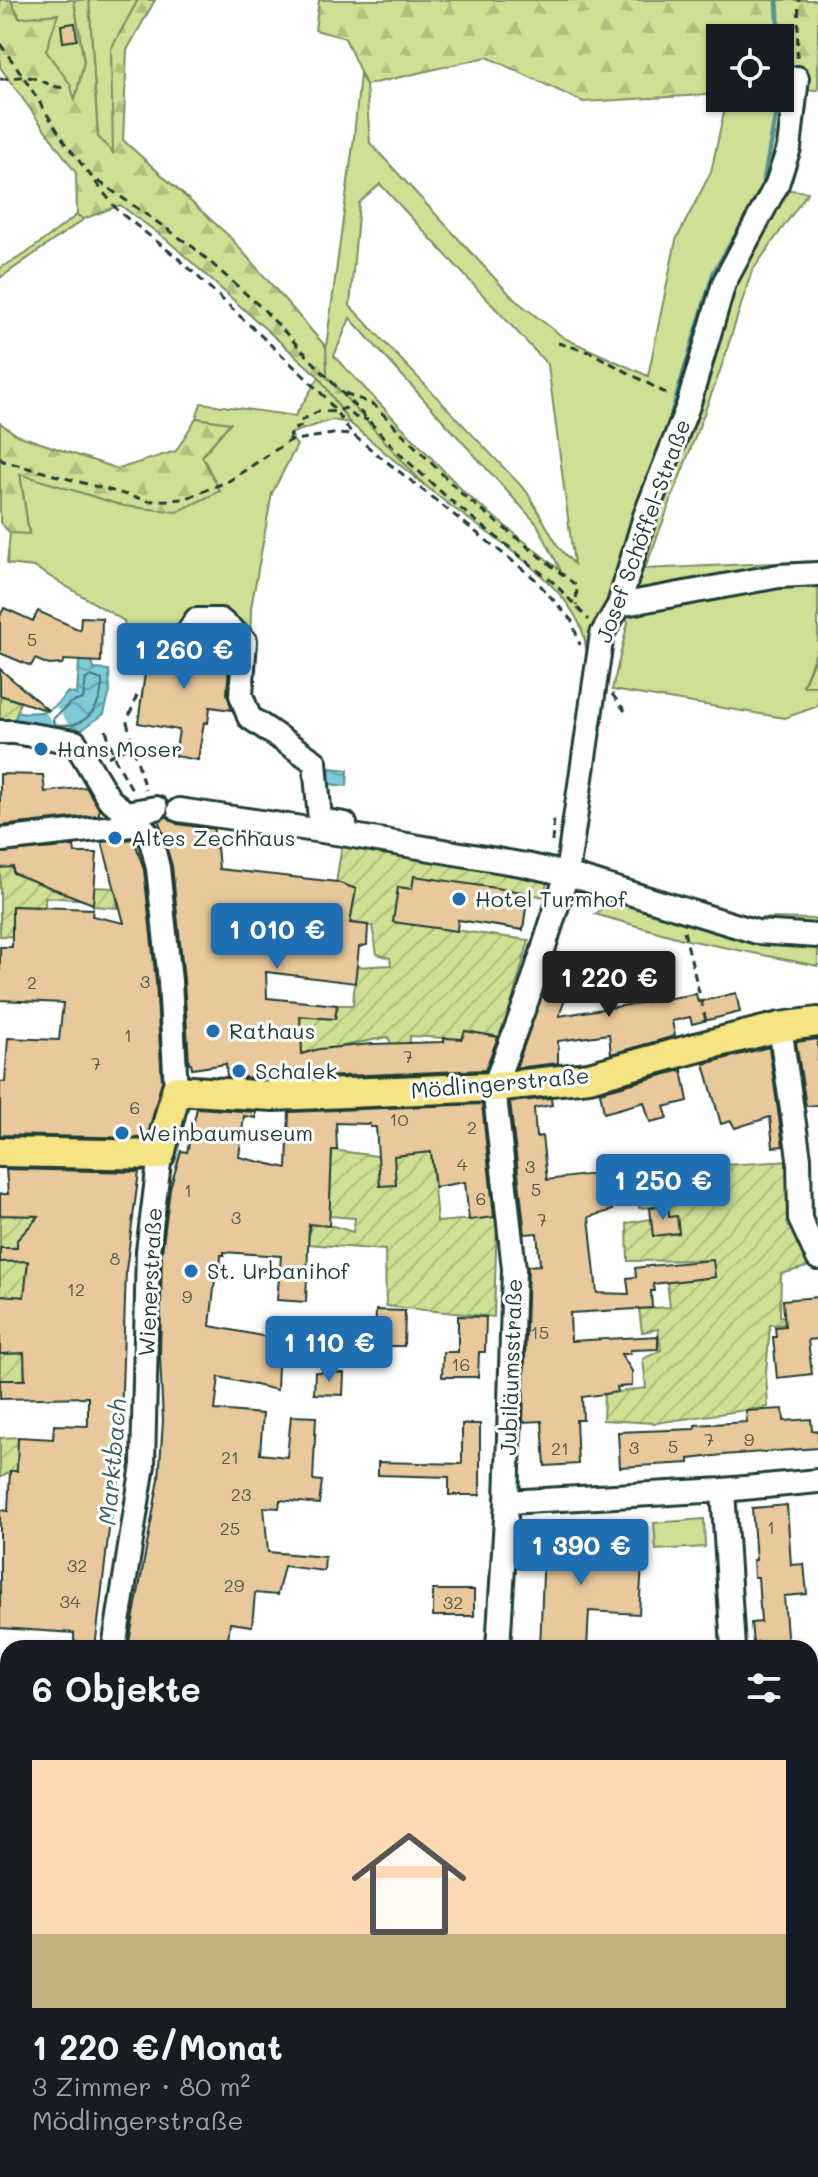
<!DOCTYPE html>
<html lang="de">
<meta charset="utf-8">
<style>
:root{--surface:#171b24;--page:#20242c;--text:#f1f3f6;--muted:#9ea1a6;--line:#363941;--accent:#1f6fb2}
body{margin:0;font-family:Mali,sans-serif;background:var(--page);color:var(--text);height:100vh;display:flex;flex-direction:column;font-size:30px;white-space:nowrap}
*{box-sizing:border-box;margin:0}
p{font-size:26px;color:var(--muted)}
.icon{flex:none;width:44px;height:44px;fill:none;stroke:currentColor;stroke-width:2;stroke-linecap:round;stroke-linejoin:round}
.map{position:relative;flex:1;overflow:hidden}
.details{position:absolute;left:0px;top:1640px;width:818px;height:538px;display:flex;flex-direction:column;background:var(--surface);border-radius:24px 24px 0 0;box-shadow:0 2px 6px #0004}
.details>*{flex:none}
.controls{position:absolute;left:706px;top:24px;display:grid;gap:16px}
.controls a{display:grid;place-items:center;width:88px;height:88px;border-radius:0px;background:var(--surface);box-shadow:0 2px 6px #0004;font-size:40px}
.price{position:absolute;translate:-50% -68px;padding:0 18px;border-radius:8px;background:var(--accent);color:#fff;font-size:26px;line-height:52px;filter:drop-shadow(0 2px 4px #0008)}
.price::after{content:'';position:absolute;left:50%;top:48px;width:24px;height:18px;margin-left:-12px;background:inherit;clip-path:polygon(0 0,100% 0,50% 100%)}
.price.selected{background:#222;color:#fff}
ul{padding:0;list-style:none}
li{display:grid;align-content:center;gap:16px;height:424px;padding:0 32px}
li+li{border-top:2px solid var(--line)}
li span{display:grid;place-items:center;height:248px;border-radius:0px;color:#555}
li>.icon{margin-inline-start:auto}
span .icon{width:144px;height:144px;fill:#fffc;stroke-width:1}
li b{font-size:34px}
h2{display:flex;justify-content:space-between;align-items:center;height:96px;padding:0 32px;font-size:34px}
.map>svg:first-child{display:block}
</style>
<div class="map">
<svg width="818" height="2177" viewBox="0 0 818 2177">
<defs>
<pattern id="forest-firs" width="22" height="20" patternUnits="userSpaceOnUse" patternTransform="scale(2)"><rect width="22" height="20" fill="#cfdf93"/><path d="M5 1l3.5 6h-7zM16 11l3.5 6h-7z" fill="#b1c07f"/></pattern>
<pattern id="garden-furrows" width="10" height="10" patternUnits="userSpaceOnUse" patternTransform="scale(2)"><rect width="10" height="10" fill="#cfdf93"/><path d="M-1 1l2-2M0 10L10 0M9 11l2-2" fill="none" stroke="#b1c07f"/></pattern>
<pattern id="water-waves" width="16" height="10" patternUnits="userSpaceOnUse" patternTransform="scale(2)"><rect width="16" height="10" fill="#7bcbd7"/><path d="M0 5q4-4 8 0t8 0" fill="none" stroke="#64a6af"/></pattern>
</defs>
<rect width="100%" height="100%" fill="#fff"/>
<filter id="ink" filterUnits="userSpaceOnUse"><feTurbulence type="fractalNoise" baseFrequency=".0125" numOctaves="2"/><feDisplacementMap in="SourceGraphic" scale="16" xChannelSelector="R" yChannelSelector="G"/><feConvolveMatrix kernelMatrix="1 2 1 2 8 2 1 2 1" color-interpolation-filters="sRGB"/></filter>
<g filter="url(#ink)">
<!-- grass -->
<path fill="#cfdf93" stroke="#778e64" stroke-width="2" fill-rule="evenodd" d="M11 0H74L84 62 75 102C64 62 27 38 11 0Z
M89 0H138L111 49 114 154 98 137Z
M360 74 366 85 370 143 514 299 564 338 648 376 676 240 711 172 727 98H780V89L789 88 765 187 808 192 752 271 719 374 645 569 818 561V647L803 685 818 686V706L785 718 612 690 628 622 617 591 586 648C581 583 471 527 426 486 391 455 358 411 327 376L326 347 354 137ZM380 184 548 365 574 564 559 548 527 492 350 306 359 203ZM350 318 537 524 561 571 466 494 334 356Z
M77 215 84 219 0 278V268L24 255Z
M319 377 350 423 331 420 292 433 293 440 297 445 272 493 251 608 250 654 126 631 124 621 34 567 7 564 10 533H29L20 473 124 506 202 456 230 423 196 418 201 403 295 416Z
M614 901 750 939 762 918 818 919V966L683 939 595 914Z
M704 1519 705 1547 656 1550 654 1523Z"/>
<!-- forest -->
<path fill="url(#forest-firs)" stroke="#778e64" stroke-width="2" d="M0 0H11L19 18 58 14 46 51 70 84 75 100 84 62 74 0H89L98 137 113 153 111 49 138 0H155L127 50 123 140 229 236 326 347 327 377 425 486 350 423 319 377 167 240 120 205 84 219 77 215 76 173 0 67Z
M319 0H818V90L780 89V38H720V94L583 102 487 57 366 85 345 38 315 30Z
M196 418 230 423 202 456 220 491 177 512 124 506 20 474 29 534 10 533 0 522V423L17 435 118 469 176 451Z
M818 650V686H803Z"/>
<!-- garden -->
<path fill="url(#garden-furrows)" stroke="#778e64" stroke-width="2" d="M0 695 20 702 13 727H0Z
M342 845 548 878 544 897 523 892 412 889 393 922 529 940 502 1037 465 1031 462 1039 410 1036 409 1052 395 1053 388 1037 302 1054 301 1034 288 1033 294 1016 334 1019 339 1005H353L356 967 391 965 390 958 377 954 372 926 350 922 356 890 336 883Z
M0 860 1 867H13V873L44 885 115 888 118 908 93 906 90 900 45 897V907L12 906V925L120 941 0 936Z
M332 1150 377 1156 431 1152 437 1222 497 1217 494 1317 386 1306 385 1250 308 1244 310 1224 333 1226 353 1232 355 1218 329 1216Z
M789 1161 790 1210 810 1266 781 1274 780 1316 789 1317V1324L770 1325 766 1373 768 1407 655 1423 603 1420 604 1394 646 1388 643 1359 661 1350 658 1329 642 1332 639 1309 670 1307 667 1282 715 1277 712 1260 628 1261 627 1223 651 1219 653 1236 679 1233 677 1216 669 1217 668 1206 639 1208 636 1172 668 1166 671 1188 717 1181 725 1165Z
M0 1215 35 1216 34 1234H23L17 1240V1248H0Z
M29 1261 25 1297 0 1295V1262Z
M40 1353 24 1365 25 1380H0V1354Z
M18 1437V1454L49 1473 11 1471 0 1478V1438Z"/>
<!-- water -->
<path fill="url(#water-waves)" stroke="#569296" stroke-width="2" d="M79 661H92L94 669 109 670 110 692 104 714 76 734 13 727 17 712C45 713 49 715 68 692L77 695Z
M330 768 348 770 347 786 328 784Z"/>
<!-- pier -->
<path fill="#fff" d="M56 707 76 734H62L46 713Z"/>
<g fill="none" stroke-linecap="round" stroke-linejoin="round">
<!-- shore -->
<path stroke="#447675" stroke-width="2" d="M91 676 102 680C102 709 84 731 54 724L53 719 70 703 83 699 86 679Z"/>
<!-- stream -->
<path stroke="#569296" stroke-width="5" d="M777 0 779 38
M762 192 780 91
M665 436 714 272 748 215"/>
</g>
<!-- building -->
<path fill="#e9c99b" stroke="#1f3d34" stroke-width="2" d="M75 23 77 40 63 42 61 25Z
M4 608 33 621 38 611 80 630 81 617 102 618 101 662 64 660 62 664 49 665 35 659 31 666 0 653V616Z
M150 638 169 641 175 651 182 654 190 652 196 645 230 651 227 694 232 710 210 707 208 723 204 722 198 760 175 756 179 730 138 723Z
M0 669 49 711 0 695Z
M0 774 43 775 45 792 86 787 99 809V815L0 826Z
M167 816 177 824 214 829 212 848 217 847 219 869 337 882 356 889 350 923 368 925 367 945 359 947 355 983 266 972 267 998 337 1005 335 1019 300 1016 302 1054 319 1049 372 1044 444 1042V1038L462 1039 465 1031 498 1037 485 1070 273 1079 227 1076 226 1064 192 1069 191 1063H189L184 980 172 866 159 821Z
M134 839 144 870 156 982 162 1082 148 1134 145 1138 0 1135V1082H5L8 1038 59 1040 63 1003 0 1000V947H12V906L93 909 92 916 124 923 102 842Z
M74 846 75 853H97L93 904 13 873V867L0 868V853Z
M414 876 523 892 521 907 526 908 523 930 458 920 457 931 393 922 398 887 412 889Z
M557 953 579 960 559 1016 696 994 698 1002 736 993 740 1012 692 1024 690 1017 672 1021 675 1036 611 1054 609 1034 558 1041V1063L516 1068Z
M818 1039V1105L806 1106 796 1042Z
M769 1047 783 1146 773 1147 770 1117 735 1128 731 1121 721 1124 704 1064Z
M682 1070 688 1101 664 1107 668 1118 650 1122 644 1102 604 1113 600 1092Z
M551 1098 552 1105 534 1108 536 1137 542 1136 547 1180 609 1172 613 1210 589 1217 597 1293 629 1294 627 1278 636 1277 635 1268 649 1266 713 1260 715 1277 653 1284 654 1291H651L652 1308 570 1313 571 1341 658 1336V1349L630 1350 631 1354H621L632 1371V1386L617 1387 618 1392 582 1397 583 1420H576L578 1464 545 1466 542 1421 523 1422 528 1266 540 1265 537 1233 525 1234 510 1102Z
M482 1104 494 1217 469 1220 465 1182 435 1187 431 1152 394 1156 396 1185 380 1186 376 1127H370V1124L336 1123 337 1150H332L329 1226 309 1224 306 1302 277 1300 281 1256 224 1252V1255H221L220 1279H215L210 1326 278 1339 276 1365H278L277 1390 219 1377 215 1410 263 1414 260 1454 287 1457 291 1416 316 1417 313 1480 322 1481 319 1504 280 1500 279 1508 264 1507 268 1552 325 1557 324 1571 284 1566 277 1595 255 1593 252 1626 230 1623 227 1648H128L159 1479 163 1421 160 1357 162 1252 170 1189 181 1151 187 1152 197 1108 256 1112V1118L244 1116 239 1157 287 1168 289 1112Z
M702 1157 705 1185 670 1188 667 1160Z
M6 1169 139 1172 126 1270 119 1479 110 1521 95 1648H78L79 1642 74 1641V1633L0 1628V1510L8 1511 10 1471H17L18 1437 53 1439 54 1425 88 1426V1397L0 1399V1380H25L24 1353 0 1354V1295L24 1297 28 1261 0 1262V1248H17V1240L39 1216 0 1215V1194H8Z
M668 1206 669 1217 677 1216 679 1233 653 1236 650 1208Z
M818 1297V1339L808 1340 812 1374 777 1378 773 1337H776L775 1327 785 1326 783 1300Z
M376 1310 405 1311 404 1346H375Z
M458 1316 486 1317 485 1352H479L478 1377H442L443 1352H458Z
M315 1372 344 1373 343 1395 314 1394Z
M783 1409 784 1421 811 1419 812 1431H818V1448L723 1455 689 1459V1463L620 1467 618 1432 695 1429V1425L747 1422 746 1411Z
M462 1424H480V1495H449V1477L378 1475V1462L462 1464Z
M787 1505 791 1565 804 1564 807 1594 784 1596 788 1648H758V1642L753 1643 751 1623 761 1622 758 1577H754L753 1560H756L752 1508Z
M545 1524 592 1527 590 1561 642 1563 639 1614 589 1611 587 1648H540Z
M433 1590H474V1616H433Z"/>
<g fill="none" stroke-linecap="round" stroke-linejoin="round">
<!-- minor casing -->
<g stroke="#1f3d34" stroke-width="28">
<path id="minor" d="M619 605 779 576 818 574
M183 640 196 620H220L245 641 241 695 249 717 315 762 320 820 345 824
M0 732H13L75 742 109 799 140 824 150 836 158 868 170 981 176 1090
M179 810 342 834 526 865 567 874 757 932 818 936
M126 813 156 808
M2 840 140 824
M780 1027 799 1158 800 1219 818 1258
M723 1490 733 1648
M507 1502 723 1490 818 1481
M114 1648 143 1465 148 1251 160 1155
M498 1648 507 1502 514 1269 494 1087 528 997 567 874 602 634 619 605 645 516 688 406 724 283 777 184 789 148 797 78
M0 1679H8
M810 1817H818
M810 1888H818
M145 2170 146 2177
M765 2170 766 2177
M480 2177V2170"/>
</g>
<!-- major casing -->
<g stroke="#1f3d34" stroke-width="34">
<path id="major" d="M0 1152 160 1155 176 1090 273 1096 494 1087 589 1077 711 1044 780 1027 818 1022"/>
</g>
<!-- path -->
<path stroke="#1f3d34" stroke-width="3" stroke-dasharray="8 6" stroke-linecap="butt" d="M0 44 23 76 66 144 118 211 179 259 302 374 325 397 353 435 534 578 572 621 580 645
M797 58 799 0
M0 79C9 79 19 76 27 77 43 78 51 90 68 87
M98 181 193 247 263 309 402 456 450 500 554 583 589 620
M558 343 590 352 671 396
M345 393 374 405 464 496 577 586 576 606
M289 441 292 430 304 425 302 420 319 411 337 412 345 408 355 417 368 420
M0 457 3 461 149 501 184 499 229 481 289 441 333 434 353 435
M612 694 625 711
M137 695 127 722 145 790
M106 730 115 759 134 793
M108 757 134 744 141 743
M552 842 554 818
M684 931 706 1021"/>
<!-- minor -->
<use href="#minor" stroke="#fff" stroke-width="22"/>
<!-- major -->
<use href="#major" stroke="#f6e381" stroke-width="28"/>
</g>
</g>
<!-- markers -->
<g fill="#1f6fb2" stroke="#fff" stroke-width="3">
<circle cx="41" cy="749" r="8"/>
<circle cx="115" cy="838" r="8"/>
<circle cx="459" cy="899" r="8"/>
<circle cx="213" cy="1031" r="8"/>
<circle cx="239" cy="1071" r="8"/>
<circle cx="122" cy="1133" r="8"/>
<circle cx="191" cy="1271" r="8"/>
</g>
<g text-anchor="middle" stroke-width="6" stroke-linejoin="round" paint-order="stroke">
<!-- number labels -->
<g font-size="18" fill="#52604e">
<text x="32" y="646">5</text>
<text x="145" y="988">3</text>
<text x="32" y="989">2</text>
<text x="128" y="1042">1</text>
<text x="408" y="1063">7</text>
<text x="96" y="1070">7</text>
<text x="135" y="1114">6</text>
<text x="399" y="1126">10</text>
<text x="472" y="1134">2</text>
<text x="462" y="1171">4</text>
<text x="530" y="1173">3</text>
<text x="536" y="1196">5</text>
<text x="188" y="1197">1</text>
<text x="481" y="1205">6</text>
<text x="236" y="1224">3</text>
<text x="542" y="1226">7</text>
<text x="115" y="1265">8</text>
<text x="76" y="1296">12</text>
<text x="187" y="1303">9</text>
<text x="540" y="1339">15</text>
<text x="461" y="1371">16</text>
<text x="709" y="1446">7</text>
<text x="749" y="1446">9</text>
<text x="673" y="1453">5</text>
<text x="634" y="1454">3</text>
<text x="560" y="1455">21</text>
<text x="230" y="1464">21</text>
<text x="241" y="1501">23</text>
<text x="771" y="1534">1</text>
<text x="230" y="1535">25</text>
<text x="77" y="1572">32</text>
<text x="234" y="1592">29</text>
<text x="70" y="1608">34</text>
<text x="453" y="1609">32</text>
</g>
<!-- street labels -->
<g font-size="22" fill="#1f3d34" stroke="#fff">
<text transform="translate(643 531) rotate(-70)" y="8">Josef Schöffel-Straße</text>
<text transform="translate(500 1083) rotate(-5)" y="8">Mödlingerstraße</text>
<text transform="translate(150 1282) rotate(-87)" y="8">Wienerstraße</text>
<text transform="translate(511 1367) rotate(-88)" y="8">Jubiläumsstraße</text>
</g>
<!-- poi labels -->
<g font-size="22" fill="#1f3d34" stroke="#fff" text-anchor="start">
<text x="57" y="757">Hans Moser</text>
<text x="131" y="846">Altes Zechhaus</text>
<text x="475" y="907">Hotel Turmhof</text>
<text x="229" y="1039">Rathaus</text>
<text x="255" y="1079">Schalek</text>
<text x="138" y="1141">Weinbaumuseum</text>
<text x="207" y="1279">St. Urbanihof</text>
</g>
<!-- water labels -->
<g font-size="24" font-style="italic" fill="#36605d" stroke="#fff">
<text transform="translate(113 1462) rotate(-85)" y="8">Marktbach</text>
</g>
</g>
</svg>
<div class="controls">
<a><svg class="icon" aria-label="locate" viewBox="0 0 24 24"><circle cx="12" cy="12" r="6"/><path d="M12 2v4M12 18v4M2 12h4M18 12h4"/></svg></a>
</div>
<b class="price" style="left:184px;top:691px">1 260 €</b>
<b class="price" style="left:277px;top:971px">1 010 €</b>
<b class="price selected" style="left:609px;top:1019px">1 220 €</b>
<b class="price" style="left:663px;top:1222px">1 250 €</b>
<b class="price" style="left:329px;top:1384px">1 110 €</b>
<b class="price" style="left:581px;top:1587px">1 390 €</b>
<section class="details">
<h2>6 Objekte<svg class="icon" aria-label="filters" viewBox="0 0 24 24"><path d="M4 7h16M4 17h16"/><circle cx="9" cy="7" r="2"/><circle cx="15" cy="17" r="2"/></svg></h2>
<ul>
<li><span style="background:linear-gradient(#ffd9b3 70%,#c2b280 0)"><svg class="icon" aria-label="home" viewBox="0 0 24 24"><path d="M3 11l9-7 9 7M6 9v11h12V9"/></svg></span><div><b>1 220 €/Monat</b><p>3 Zimmer · 80 m²</p><p>Mödlingerstraße</p></div></li>
</ul>
</section>
</div>
